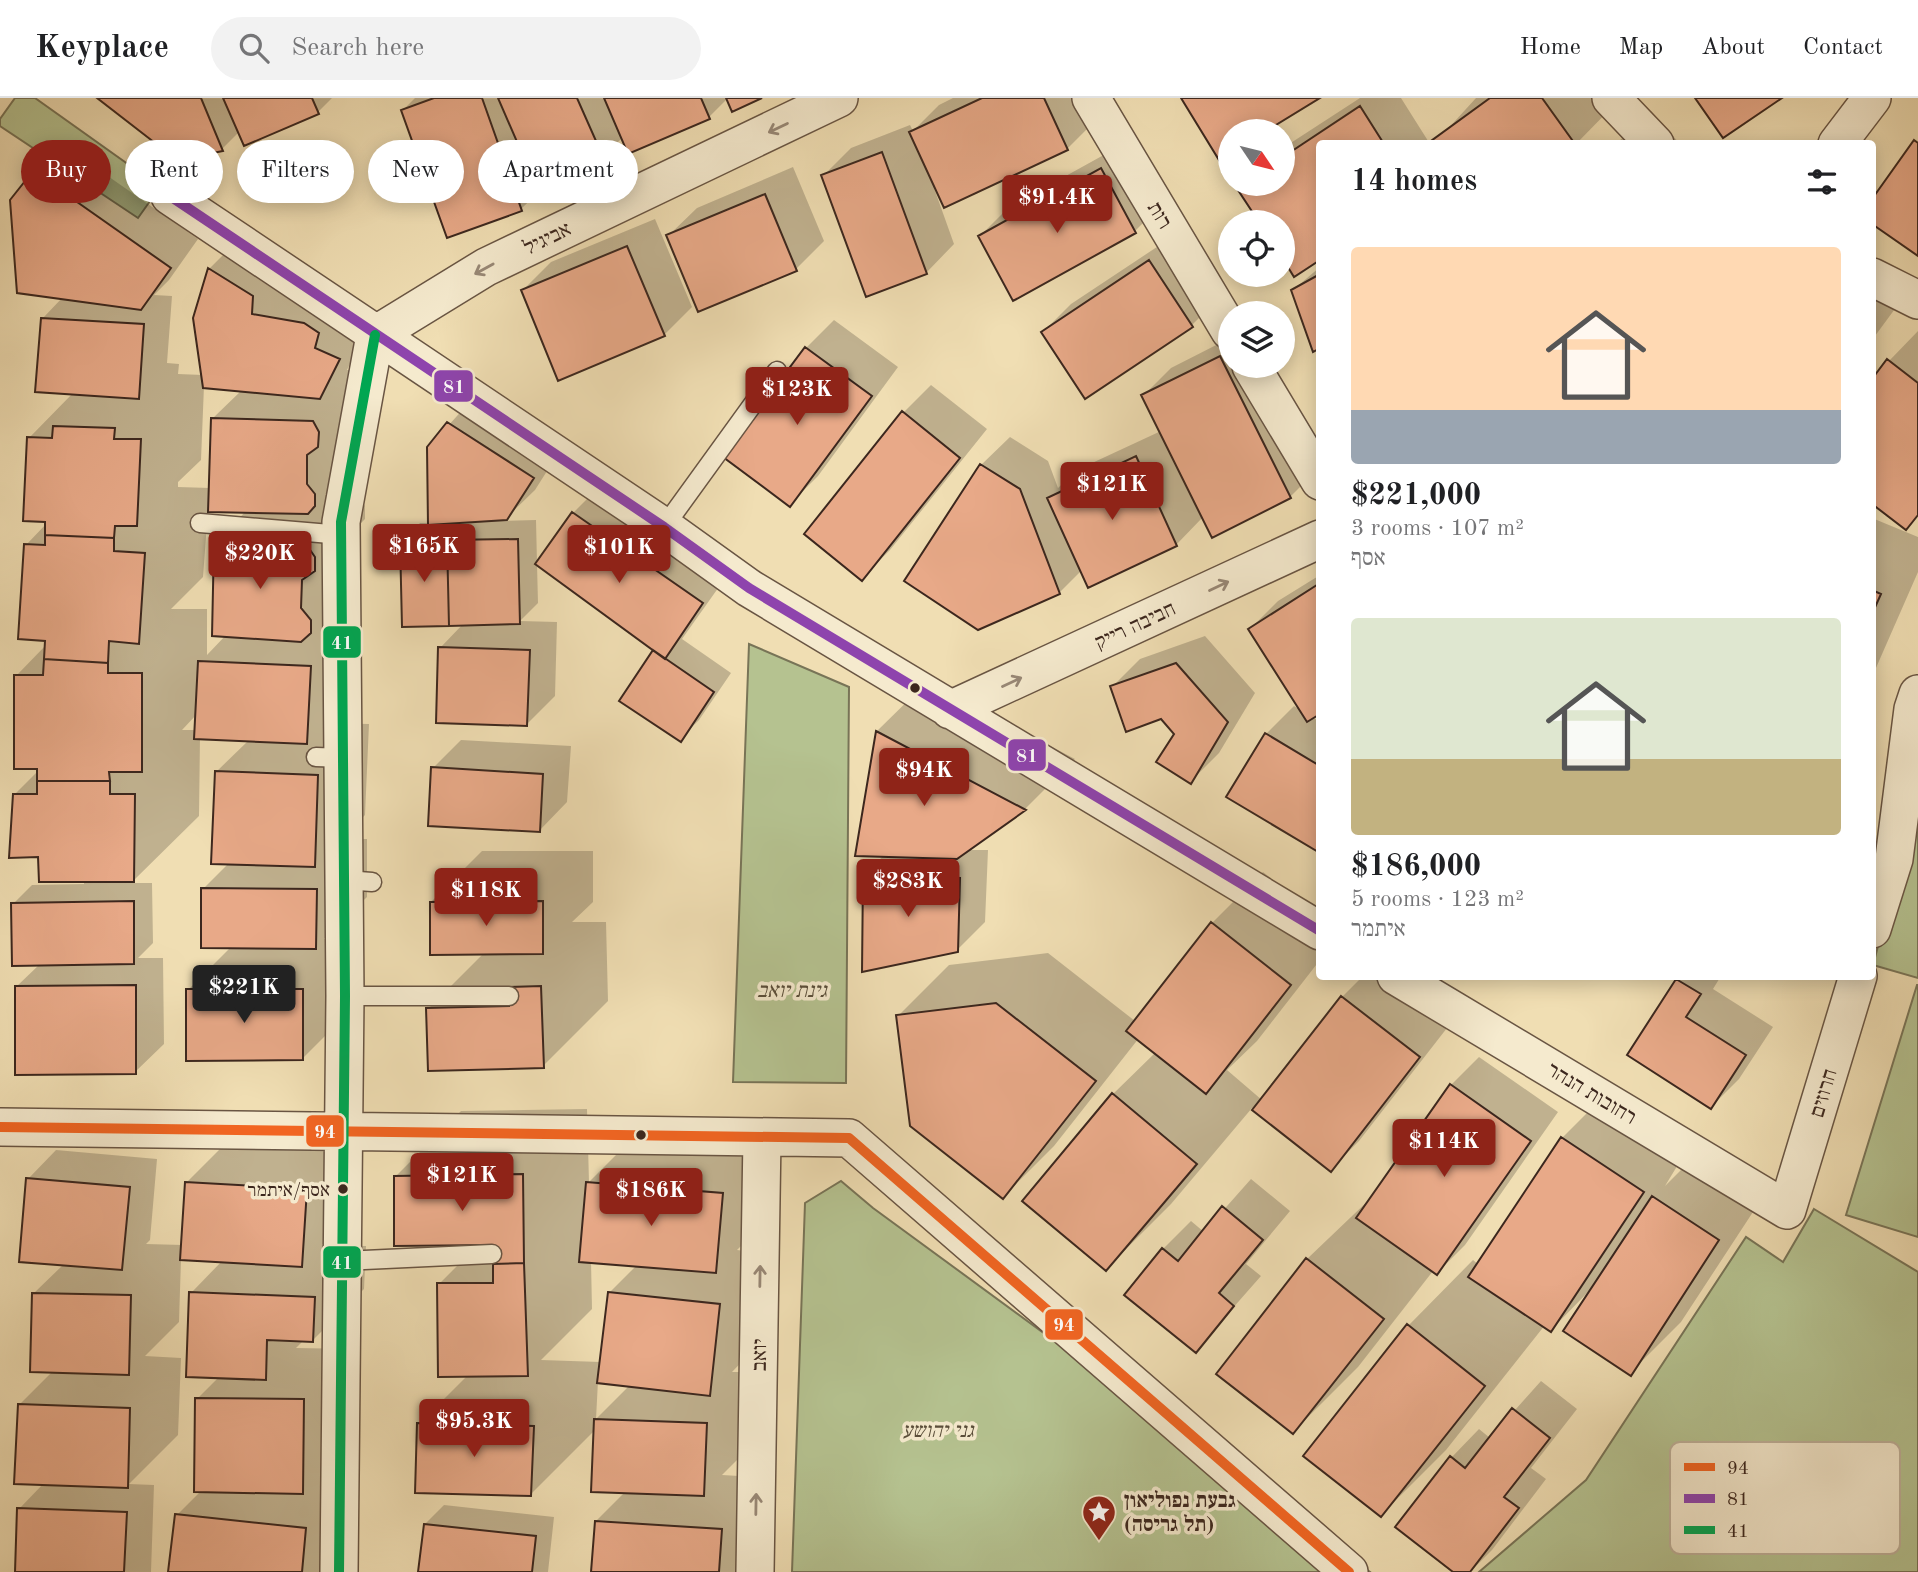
<!DOCTYPE html>
<meta charset="utf-8">
<style>
:root{--surface:#fff;--page:#f2f2f2;--text:#202124;--muted:#757577;--line:#e0e0e0;--accent:#8f2418}
body{margin:0;font-family:"Old Standard TT","Frank Ruhl Libre",serif;background:var(--page);color:var(--text);height:100vh;display:flex;flex-direction:column;font-size:26px;white-space:nowrap}
*{box-sizing:border-box;margin:0}
p{font-size:23px;color:var(--muted)}
.icon{flex:none;width:38px;height:38px;fill:none;stroke:currentColor;stroke-width:2;stroke-linecap:round;stroke-linejoin:round}
.map{position:relative;flex:1;overflow:hidden}
.details{position:absolute;left:1316px;top:42px;width:560px;height:840px;display:flex;flex-direction:column;background:var(--surface);border-radius:7px;box-shadow:0 4px 18px #0003}
.details>*{flex:none}
.guide{position:absolute;left:21px;top:42px;width:665px;height:63px;display:flex;gap:14px}
.needle{width:46px;rotate:125deg}
.fabs{position:absolute;left:1218px;top:21px;display:grid;gap:14px}
.fabs a{display:grid;place-items:center;width:77px;height:77px;border-radius:50%;background:var(--surface);box-shadow:0 4px 18px #0003;font-size:35px}
.price{position:absolute;translate:-50% -60px;padding:0 16px;border-radius:7px;background:var(--accent);color:#fff;font-size:23px;line-height:46px;filter:drop-shadow(0 2px 4px #0008)}
.price::after{content:'';position:absolute;left:50%;top:42px;width:21px;height:16px;margin-left:-10px;background:inherit;clip-path:polygon(0 0,100% 0,50% 100%)}
.price.selected{background:#222;color:#fff}
ul{padding:0;list-style:none}
li{display:grid;align-content:center;gap:14px;height:371px;padding:0 35px}
li span{display:grid;place-items:center;height:217px;border-radius:7px;color:#555}
li>.icon{margin-inline-start:auto}
span .icon{width:126px;height:126px;fill:#fffc;stroke-width:1}
li b{font-size:30px}
h2{display:flex;justify-content:space-between;align-items:center;height:84px;padding:0 35px;font-size:30px}
.pill{padding:0 24px;border-radius:32px;background:var(--surface);box-shadow:0 4px 18px #0003;font-size:24px;line-height:63px}
.pill.selected{background:var(--accent);color:#fff}
header{display:flex;align-items:center;gap:42px;box-sizing:border-box;height:98px;padding:0 35px;background:var(--surface);border-bottom:2px solid var(--line)}
header strong{font-size:33px}
nav{display:flex;gap:38px;margin-inline-start:auto;font-size:24px}
.search{width:490px;height:63px;background:var(--page);display:flex;align-items:center;gap:18px;box-sizing:border-box;padding:0 24px;border-radius:38px;color:var(--muted);font-size:26px}
.map>svg:first-child{display:block}
</style>
<header>
<strong>Keyplace</strong>
<div class="search"><svg class="icon" aria-label="search" viewBox="0 0 24 24"><circle cx="10" cy="10" r="6"/><path d="M15 15l6 6"/></svg>Search here</div>
<nav><a>Home</a><a>Map</a><a>About</a><a>Contact</a></nav>
</header>
<div class="map">
<svg width="1918" height="1474" viewBox="0 0 1918 1474">
<rect width="100%" height="100%" fill="#f0deb3"/>
<filter id="stains"><feTurbulence type="fractalNoise" baseFrequency=".00286" numOctaves="4"/><feColorMatrix values="0 0 0 0 .2 0 0 0 0 .09 0 0 0 0 .02 0 0 0 .5 -.17"/></filter>
<radialGradient id="worn" r=".72"><stop offset=".6" stop-color="#630" stop-opacity="0"/><stop offset="1" stop-color="#630" stop-opacity=".3"/></radialGradient>
<!-- green -->
<path fill="#b5c290" stroke="#787457" stroke-width="2" d="M15 0H35L160 89 138 120 0 28V21Z
M749 546 849 589 846 985 733 984Z
M1918 662V880L1873 867 1903 754Z
M1917 887H1918V1139L1846 1117Z
M841 1083 873 1110 1370 1474H792L805 1105Z
M1814 1111 1918 1174V1474H1479L1586 1382 1746 1139 1783 1164Z"/>
<!-- shadow -->
<path fill="#0003" fill-rule="evenodd" d="M100 0H332L318 14 239 34 222 51Z
M415 0H758H728L709 19 623 39 603 59 549 84 521 111 403 12Z
M953 0H1085L1095 23 1067 51 934 90 954 146 926 175 823 78 851 50 910 27 913 33 939 7Z
M1360 0H1401L1430 46H1320L1295 176 1283 157V124H1261L1239 89 1242 86H1283V50Z
M1476 0H1621L1576 46H1434Z
M1651 13 1680 46H1616Z
M1129 43 1163 105 1135 133 1014 200 980 138 1008 110Z
M62 46 198 141 169 182 154 197 172 198 167 265 179 266 178 276 203 277 209 171 237 143 367 232 347 272 364 273 358 363 325 397 359 399 365 408V421L352 434 351 458 361 470V482L327 516 361 518 357 593 326 625 369 626 365 717 342 741H367V799L324 841H353V910L302 961 188 892 231 849 203 791 229 765 216 674 249 642 200 639 199 718 131 785H152L153 845 138 860H163L164 946 135 974 16 889 40 866 13 806 32 787 84 786V783L40 757 15 696 39 672 16 578 46 547 26 447 47 425 29 340 73 295 43 220 63 199 34 74ZM204 288 242 292 213 320 210 390 178 389V384L201 362ZM208 412 246 413 216 444 226 537 207 557V511H171L203 479ZM197 616 196 632H182Z
M793 69 824 143 796 171 668 138 697 110Z
M655 121 692 209 664 237 523 192 551 164Z
M1178 135 1220 199 1192 227 1043 234 1071 206Z
M1320 169V247L1293 192Z
M1872 178 1903 200 1872 242Z
M834 222 898 269 818 378 790 406 806 250Z
M1918 233V418L1906 429 1889 263Z
M1230 240V268H1267L1318 371 1290 399 1203 419 1176 447 1082 472 1059 495 906 483 981 367 1010 339 1048 363 1058 390 1077 372 1161 333 1143 298 1171 270Z
M931 287 987 331 890 452 862 480 903 315Z
M476 297 561 351 535 392 503 423 536 422 537 465 573 415 592 396 721 486 682 541 731 575 699 622 680 641 655 552 537 466 538 505 520 523 557 524 555 598 527 626 440 550 464 525 401 444 420 425H430L428 350Z
M1872 420 1918 439V474L1872 579Z
M1320 477V614L1312 619 1320 624V753L1266 636 1294 608 1302 613 1250 531 1278 503Z
M1205 538 1255 595 1219 655 1191 683 1176 635 1162 619 1112 589 1140 561Z
M928 583 1075 661 1025 711 968 752H988L985 824 957 852 865 777 884 757H857L877 633Z
M461 642 571 648 567 704 539 733 433 670Z
M482 753H593V804L572 824H606L608 903 543 968 428 911 484 855 431 804Z
M1263 774 1320 819V862L1257 943 1227 972 1262 1002 1342 899 1363 878H1380L1447 930 1359 1043 1331 1071 1252 1010 1171 1106 1106 1171 1024 1102 1113 996 1156 954 1139 940 1054 1048 1003 1099 898 918 949 867 1048 855 1135 923 1212 825Z
M1680 878H1721L1713 891 1773 929 1739 981 1711 1009 1629 957Z
M1479 959 1558 1014 1465 1147 1437 1175 1433 1173 1358 1269 1293 1334 1307 1161 1373 1098 1451 987Z
M1613 989 1693 1042 1665 1088 1704 1049 1768 1091 1681 1224 1630 1275 1590 1192 1551 1232 1545 1227 1446 1352 1381 1417 1409 1227 1473 1162 1479 1167 1562 1040Z
M587 1011 589 1084 639 1034 773 1045 766 1123 737 1152 770 1156 760 1245 732 1274H757L754 1345 722 1377 772 1380 753 1474H593L596 1423 626 1393 595 1332 531 1396 419 1326 468 1277 439 1186 480 1145 395 1079 461 1013ZM591 1163 637 1167 609 1195 601 1264 541 1262 592 1211ZM598 1283 630 1287 596 1321Z
M237 1034 357 1041 352 1117 322 1147 366 1148 364 1191 313 1242H304L296 1250 355 1251 353 1343 320 1376 356 1380V1474H170L177 1417 201 1393 197 1301 219 1279 191 1195 222 1163 181 1161 179 1224 145 1258 181 1260 178 1337 129 1386 154 1387 151 1474H16L19 1411 44 1385 19 1307 53 1273 34 1195 64 1166 28 1081 56 1052 157 1061 150 1142 146 1146 183 1147 186 1085Z
M1251 1081 1290 1113 1246 1166 1261 1178 1195 1253 1163 1151 1191 1123 1204 1134Z
M1541 1283 1577 1311 1531 1370 1546 1381 1492 1452 1470 1474H1456L1451 1360 1479 1331 1490 1340Z
M444 1407 554 1419 548 1474H420L425 1426Z"/>
<!-- building -->
<path fill="#e8a988" stroke="#3c271e" stroke-width="2" d="M97 0H201L223 53 177 62Z
M223 0H312L319 16 244 48Z
M434 0H482L522 113 447 140 401 12Z
M498 0H577L604 61 537 90Z
M604 0H701L710 21 628 56Z
M726 0H762L732 14Z
M982 0H1044L1068 52 944 110 909 34Z
M1181 0H1320L1266 33H1230V55L1219 62Z
M1490 0H1542L1575 46H1432L1431 43Z
M1695 0H1782L1723 40Z
M1360 8 1384 46H1320V162L1294 179 1283 161V124H1259L1236 89 1241 86H1283V59Z
M1914 42 1918 45V158L1872 126V101Z
M882 54 927 176 866 199 821 77Z
M1101 70 1136 135 1013 203 978 138Z
M33 73 171 170 141 212 17 195 10 102Z
M765 96 797 173 698 214 666 137Z
M627 148 665 238 558 283 521 192Z
M1149 162 1193 229 1085 301 1041 234Z
M208 170 253 198 252 216 304 225 319 235 315 250 340 261 320 301 203 290 193 220Z
M1320 176V250L1313 254 1291 192Z
M41 220 144 226 139 301 35 294Z
M805 249 872 298 790 409 723 359Z
M1220 258 1291 400 1212 440 1141 297Z
M1887 261 1918 285V417L1906 432 1872 406V281Z
M902 313 960 360 862 483 804 436Z
M211 320 313 323 319 334 318 349 307 357V386L315 396V408L308 416 208 414Z
M447 324 534 380 507 422 428 427 427 349Z
M53 328 115 330 114 341H141L137 428H115L114 440 45 437V424L23 423 27 339 52 340Z
M1136 358 1177 448 1088 490 1047 400Z
M980 366 1020 391 1060 496 978 532 904 483Z
M572 414 703 505 665 561 535 466Z
M45 437 114 440V453L145 455 139 546 109 543 108 565 44 561 45 543 18 541 24 446 45 447Z
M518 441 520 526 449 528 447 442Z
M447 442 449 528 402 529 400 443Z
M214 443 308 449 315 459V473L302 482 301 510 311 522V535L301 544 212 538Z
M1320 485V616L1307 624 1248 531Z
M1872 492 1881 496 1872 516Z
M438 549 530 552 527 628 436 625Z
M653 552 714 594 681 644 619 603Z
M44 561 108 565V575H142V674H109L110 683H37V671H14V577H43Z
M198 563 311 568 307 646 194 641Z
M1176 565 1228 624 1191 686 1156 664 1174 636 1161 621 1126 634 1110 588Z
M876 633 1026 712 957 761 855 758Z
M1265 635 1320 668V755L1226 699Z
M431 669 543 676 540 734 428 728Z
M215 673 318 677 315 769 211 766Z
M37 683H110V696H135L134 784H39L38 759 9 760 13 696H37Z
M863 776 960 780 958 854 862 874Z
M201 790 317 791 316 851 201 850Z
M134 803V866L12 868 11 805Z
M543 803V856L430 857V804Z
M1211 824 1291 887 1206 996 1126 933Z
M1676 881 1701 896 1686 919 1746 957 1711 1011 1627 957Z
M136 887V976L15 977V888Z
M541 888 544 970 428 973 426 910 509 908V889Z
M186 891H303V962L186 963Z
M1341 898 1420 959 1331 1074 1252 1012Z
M996 905 1096 983 1003 1101 910 1028 896 917Z
M1450 986 1531 1043 1437 1177 1356 1120Z
M1112 995 1197 1066 1106 1173 1022 1103Z
M1561 1039 1644 1094 1551 1234 1468 1179Z
M523 1076 524 1165 493 1166 492 1147 394 1148V1078Z
M26 1080 130 1089 122 1172 19 1164Z
M185 1084 307 1091 302 1169 180 1162Z
M586 1084 723 1095 716 1175 579 1164Z
M1652 1098 1719 1142 1631 1278 1563 1233Z
M1222 1108 1263 1142 1219 1195 1234 1208 1196 1255 1124 1197 1162 1150 1178 1163Z
M1306 1160 1384 1221 1293 1336 1216 1276Z
M524 1165 528 1278 438 1279 437 1185H493V1166Z
M189 1194 315 1199 313 1244 267 1242 266 1282 186 1279Z
M608 1194 720 1206 710 1298 597 1285Z
M32 1195 131 1197 129 1277 30 1274Z
M1407 1226 1485 1288 1381 1419 1303 1358Z
M195 1300 304 1301 303 1396 194 1394Z
M18 1306 130 1310 128 1390 14 1386Z
M1512 1310 1550 1340 1504 1399 1519 1410 1470 1474H1453L1395 1429 1450 1358 1465 1370Z
M594 1321 707 1325 704 1398 591 1394Z
M417 1325 534 1328 531 1398 415 1395Z
M17 1410 127 1414 124 1474H15Z
M175 1416 306 1430 302 1474H168Z
M595 1423 722 1431 719 1474H591Z
M424 1426 536 1438 532 1474H418Z"/>
<g fill="none" stroke-linecap="round" stroke-linejoin="round">
<!-- service casing -->
<g stroke="#695543" stroke-width="21">
<path id="service" d="M200 425 342 437
M664 429 777 273
M316 659 344 660
M345 782 372 784
M345 898H509
M343 1163 492 1156"/>
</g>
<!-- minor casing -->
<g stroke="#695543" stroke-width="40">
<path id="minor" d="M1091 0 1230 233
M1611 0 1655 46
M1837 46 1872 0
M170 98 664 429 749 490 1320 833
M1872 179 1918 202
M375 237 486 169 839 0
M1251 268 1320 383
M950 612 1320 441
M1872 831 1894 761 1913 611 1918 596
M1396 878 1787 1112 1858 878
M0 1029 849 1040 1349 1474
M339 1474 345 898 341 424 375 237
M755 1474 762 1039"/>
</g>
<!-- service -->
<use href="#service" stroke="#f5eace" stroke-width="18"/>
<!-- minor -->
<use href="#minor" stroke="#f5eace" stroke-width="37"/>
<!-- bus-1 casing -->
<g stroke="#f5eace" stroke-width="16">
<path id="bus-1" d="M0 1029 849 1040 1349 1474"/>
</g>
<!-- bus-2 casing -->
<g stroke="#f5eace" stroke-width="16">
<path id="bus-2" d="M170 98 664 429 749 490 1320 833"/>
</g>
<!-- bus-3 casing -->
<g stroke="#f5eace" stroke-width="16">
<path id="bus-3" d="M339 1474 345 898 341 424 375 237"/>
</g>
<!-- bus-1 -->
<use href="#bus-1" stroke="#f26522" stroke-width="10"/>
<!-- bus-2 -->
<use href="#bus-2" stroke="#8e44ad" stroke-width="10"/>
<!-- bus-3 -->
<use href="#bus-3" stroke="#00a651" stroke-width="10"/>
</g>
<!-- one-way arrows -->
<defs><path id="oneway-shaft" d="M-6 0H5M1.5-3L5.5 0L1.5 3" fill="none" stroke-width="1.6" stroke-linecap="round" stroke-linejoin="round" transform="scale(1.75)"/></defs>
<g stroke="#988876">
<use href="#oneway-shaft" transform="translate(778 30) rotate(154)"/>
<use href="#oneway-shaft" transform="translate(484 171) rotate(151)"/>
<use href="#oneway-shaft" transform="translate(1219 488) rotate(-25)"/>
<use href="#oneway-shaft" transform="translate(1012 584) rotate(-25)"/>
<use href="#oneway-shaft" transform="translate(760 1178) rotate(-89)"/>
<use href="#oneway-shaft" transform="translate(756 1406) rotate(-89)"/>
</g>
<!-- icons -->
<defs>
<g id="sight-pin" transform="scale(1.75)"><path d="M0 17L-7.5 6A9.5 9.5 0 1 1 7.5 6Z" fill="#8f2418" stroke="#f5eace"/><path d="M0-6L1.8-2.2L6-1.7L2.9 1.2L3.7 5.4L0 3.3L-3.7 5.4L-2.9 1.2L-6-1.7L-1.8-2.2Z" fill="#fff"/></g>
</defs>
<g fill-rule="evenodd">
<use href="#sight-pin" x="1099" y="1414"/>
</g>
<!-- markers -->
<g fill="#3c271e" stroke="#f5eace" stroke-width="2.5">
<circle cx="915" cy="590" r="6"/>
<circle cx="641" cy="1037" r="6"/>
<circle cx="343" cy="1091" r="6"/>
</g>
<g text-anchor="middle" stroke-width="7" stroke-linejoin="round" paint-order="stroke">
<!-- bus labels -->
<g font-size="19" fill="#3c271e" stroke="#f5eace" text-anchor="end">
<text x="330" y="1098">אסף/איתמר</text>
</g>
<!-- street labels -->
<g font-size="21" fill="#3c271e" stroke="#f5eace">
<text transform="translate(1160 117) rotate(59)" y="7">רות</text>
<text transform="translate(547 140) rotate(-26)" y="7">אביגיל</text>
<text transform="translate(1135 527) rotate(-25)" y="7">חביבה רייק</text>
<text transform="translate(1592 995) rotate(31)" y="7">רחובות הנהר</text>
<text transform="translate(1823 995) rotate(-73)" y="7">חרוזים</text>
<text transform="translate(759 1257) rotate(-89)" y="7">יואב</text>
</g>
<!-- park labels -->
<g font-size="21" font-style="italic" fill="#5a4e3a" stroke="#f5eace">
<text x="792" y="899">גינת יואב</text>
<text x="938" y="1339">גני יהושע</text>
</g>
<!-- poi labels -->
<g font-size="21" font-weight="bold" fill="#3c271e" stroke="#f5eace" text-anchor="start">
<text x="1124" y="1409">גבעת נפוליאון<tspan x="1124" dy="24">(תל גריסה)</tspan></text>
</g>
</g>
<!-- legend -->
<rect x="1670" y="1344" width="230" height="112" rx="10" fill="#f5eace" stroke="#beb099" stroke-width="2"/>
<rect x="1684" y="1365" width="31" height="8" fill="#f26522"/>
<rect x="1684" y="1396" width="31" height="9" fill="#8e44ad"/>
<rect x="1684" y="1428" width="31" height="8" fill="#00a651"/>
<g font-size="19" fill="#3c271e">
<text x="1727" y="1376">94</text>
<text x="1727" y="1407">81</text>
<text x="1727" y="1439">41</text>
</g>
<g stroke="#f5eace" stroke-width="2.5">
<rect x="433" y="271" width="41" height="34" rx="7" fill="#8e44ad"/>
<rect x="322" y="527" width="40" height="34" rx="7" fill="#00a651"/>
<rect x="1007" y="640" width="40" height="34" rx="7" fill="#8e44ad"/>
<rect x="305" y="1016" width="40" height="34" rx="7" fill="#f26522"/>
<rect x="322" y="1147" width="40" height="34" rx="7" fill="#00a651"/>
<rect x="1044" y="1210" width="40" height="33" rx="7" fill="#f26522"/>
</g>
<g font-size="19" text-anchor="middle" font-weight="bold" fill="#fff">
<text x="454" y="295">81</text>
<text x="342" y="551">41</text>
<text x="1027" y="664">81</text>
<text x="325" y="1040">94</text>
<text x="342" y="1171">41</text>
<text x="1064" y="1233">94</text>
</g>
<rect width="100%" height="100%" filter="url(#stains)"/>
<rect width="100%" height="100%" fill="url(#worn)"/>
</svg>
<div class="fabs">
<a><svg class="needle" viewBox="-14 -14 28 28"><path d="M0-13l5 13h-10z" fill="#e53935"/><path d="M0 13l5-13h-10z" fill="#757577"/></svg></a>
<a><svg class="icon" aria-label="locate" viewBox="0 0 24 24"><circle cx="12" cy="12" r="6"/><path d="M12 2v4M12 18v4M2 12h4M18 12h4"/></svg></a>
<a><svg class="icon" aria-label="layers" viewBox="0 0 24 24"><path d="M12 4l9 5-9 5-9-5zM3 14l9 5 9-5"/></svg></a>
</div>
<b class="price" style="left:1057px;top:137px">$91.4K</b>
<b class="price" style="left:797px;top:329px">$123K</b>
<b class="price" style="left:1112px;top:424px">$121K</b>
<b class="price" style="left:424px;top:486px">$165K</b>
<b class="price" style="left:619px;top:487px">$101K</b>
<b class="price" style="left:260px;top:493px">$220K</b>
<b class="price" style="left:924px;top:710px">$94K</b>
<b class="price" style="left:908px;top:821px">$283K</b>
<b class="price" style="left:486px;top:830px">$118K</b>
<b class="price selected" style="left:244px;top:927px">$221K</b>
<b class="price" style="left:1444px;top:1081px">$114K</b>
<b class="price" style="left:462px;top:1115px">$121K</b>
<b class="price" style="left:651px;top:1130px">$186K</b>
<b class="price" style="left:474px;top:1361px">$95.3K</b>
<div class="guide">
<a class="pill selected">Buy</a>
<a class="pill">Rent</a>
<a class="pill">Filters</a>
<a class="pill">New</a>
<a class="pill">Apartment</a>
</div>
<section class="details">
<h2>14 homes<svg class="icon" aria-label="filters" viewBox="0 0 24 24"><path d="M4 7h16M4 17h16"/><circle cx="9" cy="7" r="2"/><circle cx="15" cy="17" r="2"/></svg></h2>
<ul>
<li><span style="background:linear-gradient(#ffd9b3 75%,#9aa5b1 0)"><svg class="icon" aria-label="home" viewBox="0 0 24 24"><path d="M3 11l9-7 9 7M6 9v11h12V9"/></svg></span><div><b>$221,000</b><p>3 rooms · 107 m²</p><p>אסף</p></div></li>
<li><span style="background:linear-gradient(#dfe7d0 65%,#c2b280 0)"><svg class="icon" aria-label="home" viewBox="0 0 24 24"><path d="M3 11l9-7 9 7M6 9v11h12V9"/></svg></span><div><b>$186,000</b><p>5 rooms · 123 m²</p><p>איתמר</p></div></li>
</ul>
</section>
</div>
